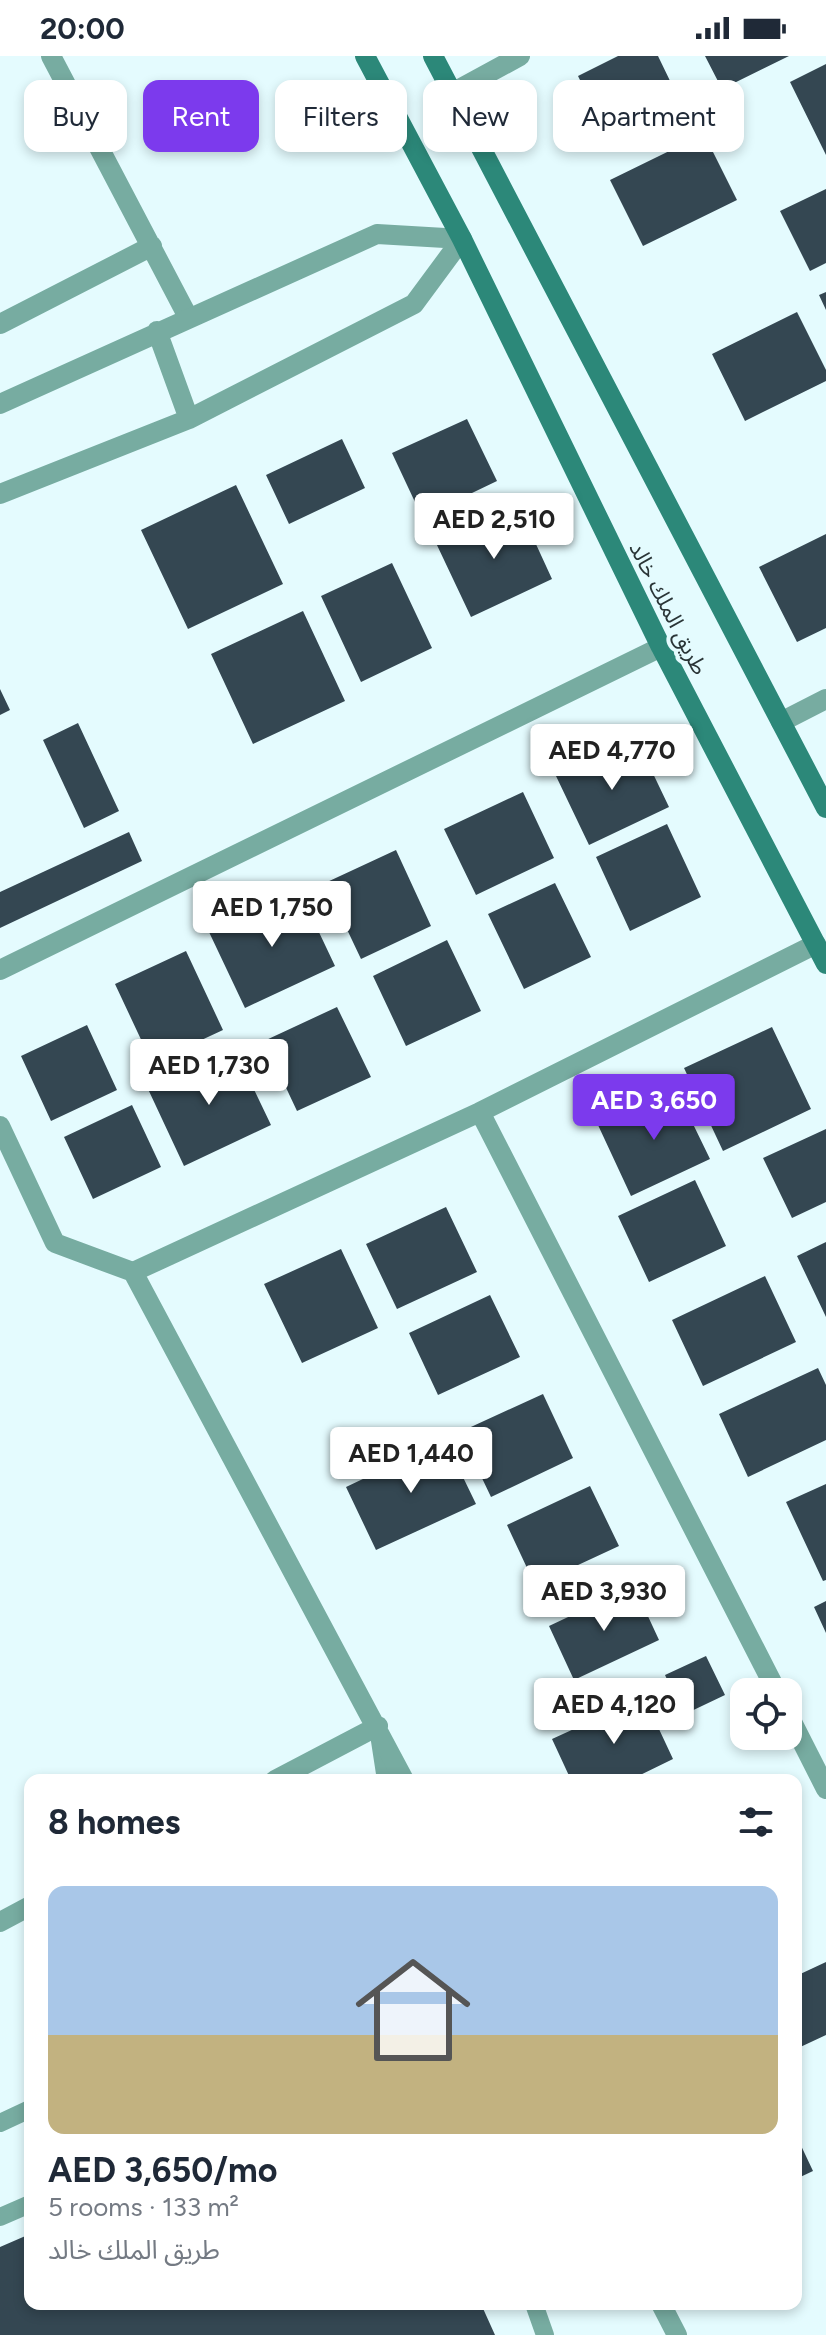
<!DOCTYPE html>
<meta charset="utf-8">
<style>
:root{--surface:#fff;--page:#f2f2f3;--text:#1f2937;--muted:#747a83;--accent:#7c3aed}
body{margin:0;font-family:Figtree,"Noto Sans Arabic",sans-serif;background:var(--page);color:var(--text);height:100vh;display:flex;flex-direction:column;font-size:30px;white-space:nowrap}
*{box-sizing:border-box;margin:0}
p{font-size:26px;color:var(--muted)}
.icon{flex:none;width:44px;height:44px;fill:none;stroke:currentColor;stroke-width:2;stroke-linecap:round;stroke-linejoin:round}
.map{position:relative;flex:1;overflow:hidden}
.details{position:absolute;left:24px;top:1718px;width:778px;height:536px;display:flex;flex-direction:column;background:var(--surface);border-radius:16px;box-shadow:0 4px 12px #0003}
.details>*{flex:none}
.hud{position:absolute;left:24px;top:24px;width:778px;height:72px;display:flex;gap:16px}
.buttons{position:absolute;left:730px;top:1622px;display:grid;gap:16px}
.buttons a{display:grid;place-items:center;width:72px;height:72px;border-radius:16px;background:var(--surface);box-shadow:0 4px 12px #0003;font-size:40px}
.price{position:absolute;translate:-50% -68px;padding:0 18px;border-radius:8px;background:#fff;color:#222;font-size:26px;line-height:52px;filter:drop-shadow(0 2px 4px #0008)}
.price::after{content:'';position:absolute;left:50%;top:48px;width:24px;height:18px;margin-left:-12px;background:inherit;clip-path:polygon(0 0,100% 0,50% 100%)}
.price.current{background:var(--accent);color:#fff}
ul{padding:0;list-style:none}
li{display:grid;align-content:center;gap:16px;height:424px;padding:0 24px}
li span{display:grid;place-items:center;height:248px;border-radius:16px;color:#555}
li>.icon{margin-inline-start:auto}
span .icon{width:144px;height:144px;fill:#fffc;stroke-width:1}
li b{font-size:34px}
h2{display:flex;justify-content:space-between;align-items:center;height:96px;padding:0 24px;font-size:34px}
.chip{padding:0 28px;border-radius:16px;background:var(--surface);box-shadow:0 4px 12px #0003;font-size:28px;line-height:72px}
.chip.current{background:var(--accent);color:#fff}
.status{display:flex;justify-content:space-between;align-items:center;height:56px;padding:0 40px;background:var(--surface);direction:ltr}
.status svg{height:22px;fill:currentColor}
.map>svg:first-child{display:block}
</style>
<div class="status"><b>20:00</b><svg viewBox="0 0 49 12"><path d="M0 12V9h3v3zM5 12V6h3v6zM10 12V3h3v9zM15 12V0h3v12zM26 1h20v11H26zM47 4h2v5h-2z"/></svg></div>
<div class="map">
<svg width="826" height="2279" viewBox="0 0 826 2279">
<rect width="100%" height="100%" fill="#e4fbfe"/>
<!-- building -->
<path fill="#344752" d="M618 0H658L687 60 615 95 578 20Z
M705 0H789L722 33Z
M826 8V99L790 26Z
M704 78 737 144 643 190 610 124Z
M826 133V207L810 215 780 155Z
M826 236V254L819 239Z
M797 256 826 314V325L745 365 712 298Z
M467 363 497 425 422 461 392 397Z
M342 383 365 432 289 468 266 419Z
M236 429 283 528 188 573 141 474Z
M518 449 552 523 471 561 436 487Z
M826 478V572L797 586 759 511Z
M392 507 432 592 361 626 321 540Z
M303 555 345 645 253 688 211 598Z
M0 633 10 654 0 659Z
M78 667 119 755 84 772 43 684Z
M636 682 669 751 589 789 556 720Z
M523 736 554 802 476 839 444 773Z
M667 768 701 841 630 875 596 801Z
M129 776 142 805 0 872V836Z
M396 794 431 870 361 903 325 827Z
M555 827 591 901 524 933 488 858Z
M299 834 335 910 245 952 209 876Z
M447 884 481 955 406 990 373 920Z
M186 895 223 974 152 1007 115 928Z
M337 951 371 1021 297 1055 264 985Z
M87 969 117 1034 51 1065 21 1000Z
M772 971 811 1053 723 1095 684 1012Z
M234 992 271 1069 184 1110 148 1033Z
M676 1033 710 1103 631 1140 598 1069Z
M132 1049 161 1111 93 1143 64 1081Z
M826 1073V1146L792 1162 763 1102Z
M695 1124 726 1190 649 1226 618 1160Z
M446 1151 477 1216 397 1253 366 1188Z
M826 1186V1261L797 1200Z
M341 1193 378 1272 302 1307 264 1228Z
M765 1220 796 1286 703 1330 672 1264Z
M490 1239 520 1301 438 1339 409 1277Z
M818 1312 826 1329V1384L748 1421 719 1358Z
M543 1338 573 1402 491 1441 460 1376Z
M445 1384 476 1448 376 1494 346 1431Z
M826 1428V1524L823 1525 786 1446Z
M590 1430 619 1490 535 1529 507 1469Z
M634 1530 659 1584 574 1624 549 1570Z
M826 1545V1577L814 1551Z
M706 1600 725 1639 683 1659 665 1619Z
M644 1641 673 1703 630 1724H571L552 1683Z
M826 1906V1979L796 1993V1920Z
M796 2079 813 2115 796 2123Z
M30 2178V2248H481L495 2279H0V2191Z"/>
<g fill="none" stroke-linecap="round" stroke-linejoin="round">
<!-- service -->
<path stroke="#77aca1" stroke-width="18" d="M380 1685 386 1724
M0 2067 30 2053
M0 2161 30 2148
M534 2248 545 2279"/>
<!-- minor -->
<path stroke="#77aca1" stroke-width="20" d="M51 0 188 261
M452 37 520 0
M0 268 152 190
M781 666 826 643
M0 914 661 591
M480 1056 777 1636
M0 1070 55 1187 133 1216 404 1724
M133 1216 480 1056 816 888
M788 1658 826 1733
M275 1724 378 1670
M0 1866 30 1850
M661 2248 677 2279"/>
<!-- tertiary -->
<path stroke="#77aca1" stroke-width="20" d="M157 275 189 363
M0 348 377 178 462 183
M0 438 189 363 414 248 462 183"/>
<!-- secondary -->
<path stroke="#2c8879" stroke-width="20" d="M365 0 462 183 661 591 826 908
M433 0 826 752"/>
</g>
<g text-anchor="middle" stroke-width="8" stroke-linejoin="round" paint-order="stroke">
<!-- street labels -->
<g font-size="22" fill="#2a3537" stroke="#e4fbfe">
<text transform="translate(669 552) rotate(63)" y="8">طريق الملك خالد</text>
</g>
</g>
</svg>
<div class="buttons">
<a><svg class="icon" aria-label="locate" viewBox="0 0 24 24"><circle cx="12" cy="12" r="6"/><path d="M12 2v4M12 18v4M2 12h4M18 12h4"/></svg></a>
</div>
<b class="price" style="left:494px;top:505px">AED 2,510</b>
<b class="price" style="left:612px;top:736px">AED 4,770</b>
<b class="price" style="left:272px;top:893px">AED 1,750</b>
<b class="price" style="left:209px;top:1051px">AED 1,730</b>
<b class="price current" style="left:654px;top:1086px">AED 3,650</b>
<b class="price" style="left:411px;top:1439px">AED 1,440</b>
<b class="price" style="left:604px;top:1577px">AED 3,930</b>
<b class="price" style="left:614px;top:1690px">AED 4,120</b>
<div class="hud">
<a class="chip">Buy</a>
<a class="chip current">Rent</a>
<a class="chip">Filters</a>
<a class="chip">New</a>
<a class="chip">Apartment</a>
</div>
<section class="details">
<h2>8 homes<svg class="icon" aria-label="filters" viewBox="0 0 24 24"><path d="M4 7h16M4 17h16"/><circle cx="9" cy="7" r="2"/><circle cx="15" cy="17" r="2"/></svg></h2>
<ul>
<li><span style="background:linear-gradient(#a9c7e8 60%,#c2b280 0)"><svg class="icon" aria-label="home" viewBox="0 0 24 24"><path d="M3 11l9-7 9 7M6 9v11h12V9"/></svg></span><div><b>AED 3,650/mo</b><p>5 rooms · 133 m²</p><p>طريق الملك خالد</p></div></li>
</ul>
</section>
</div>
